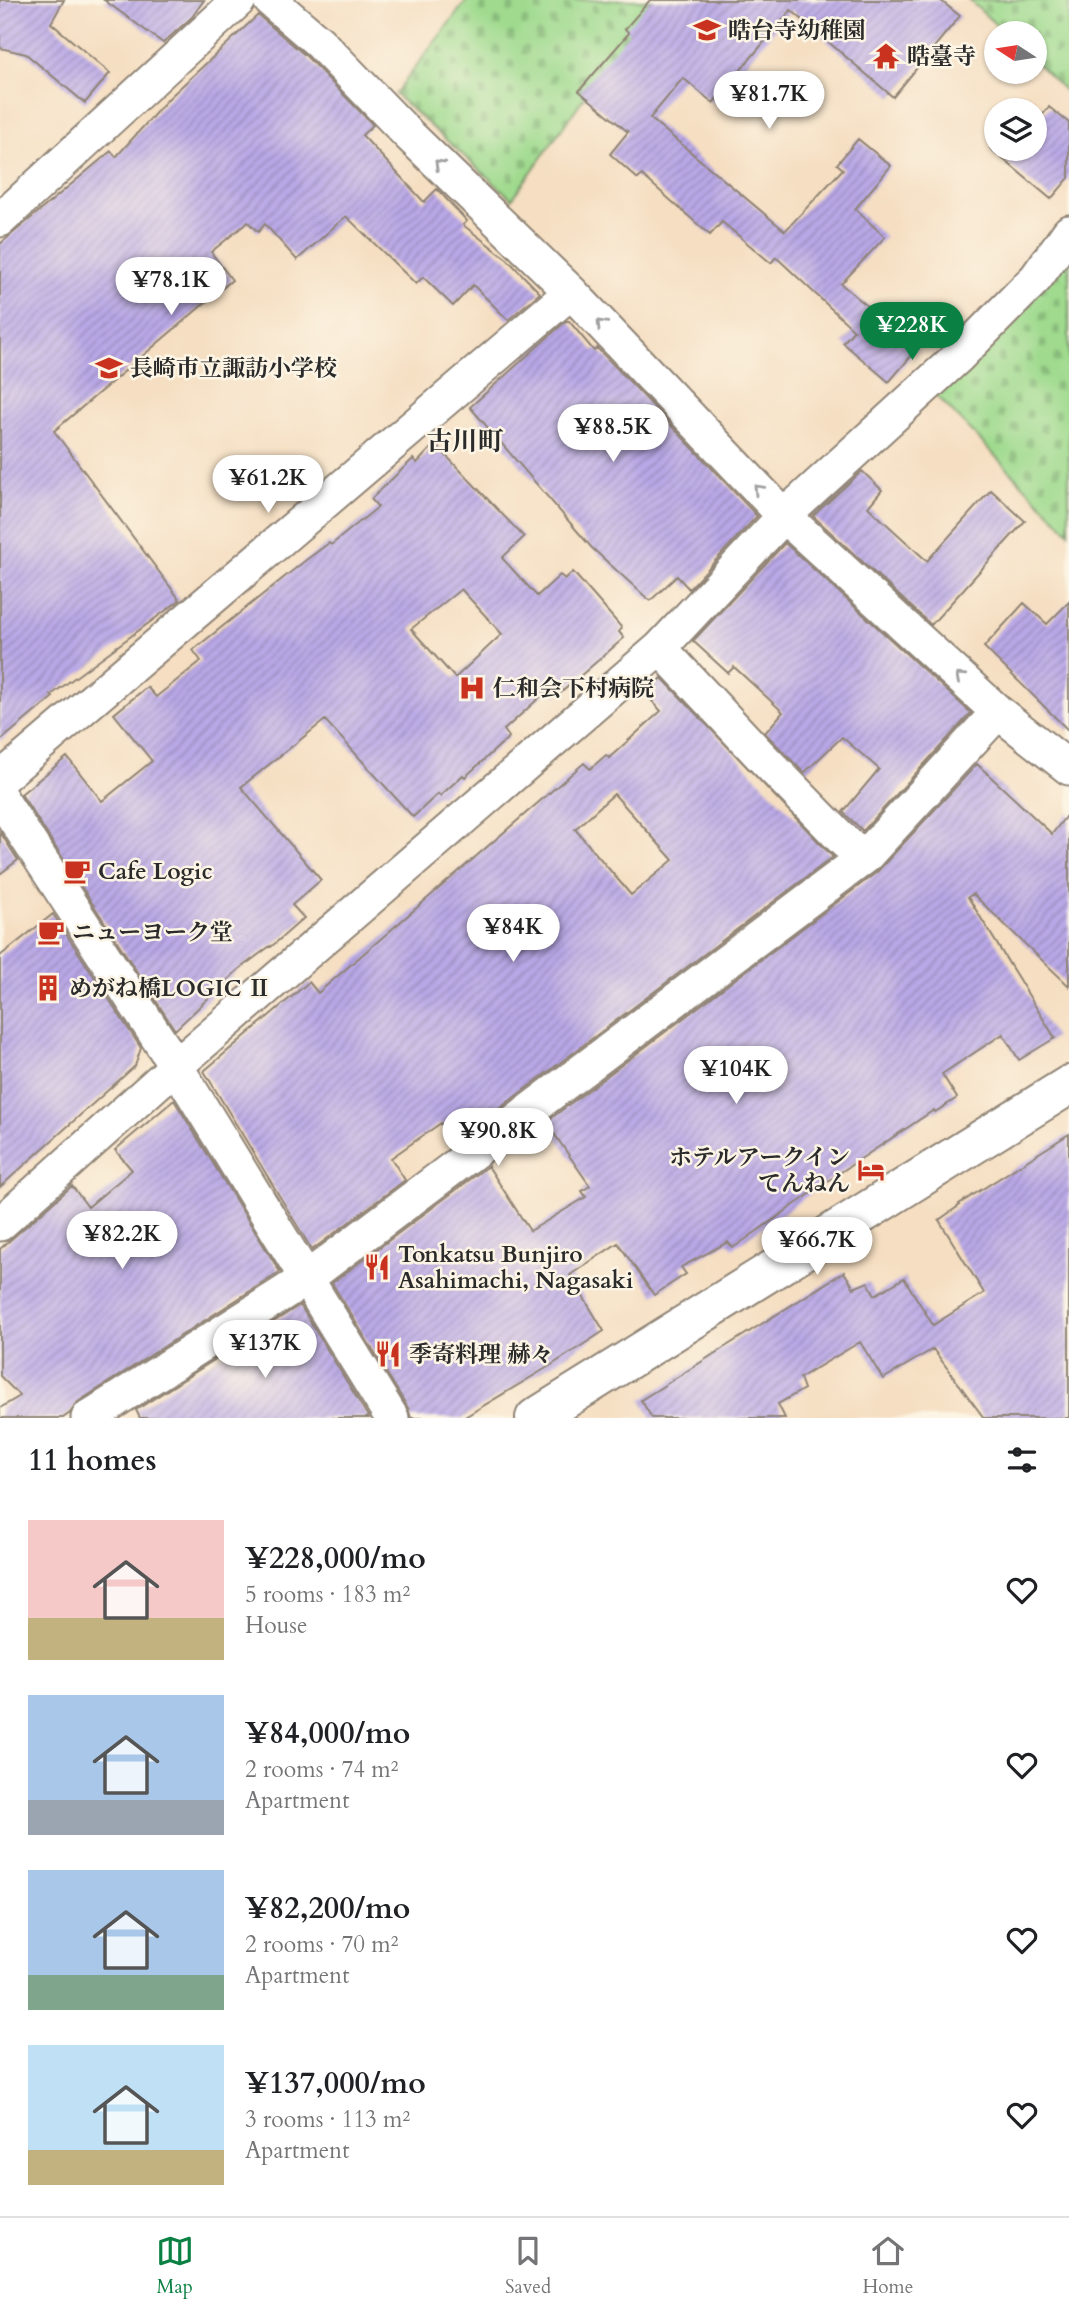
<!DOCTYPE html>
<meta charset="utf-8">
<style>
:root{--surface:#fff;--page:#f2f2f2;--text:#202124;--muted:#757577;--line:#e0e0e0;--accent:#0b8043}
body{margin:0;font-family:Cardo,"Noto Serif JP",serif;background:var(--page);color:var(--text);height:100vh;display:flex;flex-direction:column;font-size:26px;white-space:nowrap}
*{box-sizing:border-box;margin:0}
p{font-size:23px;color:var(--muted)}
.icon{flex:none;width:38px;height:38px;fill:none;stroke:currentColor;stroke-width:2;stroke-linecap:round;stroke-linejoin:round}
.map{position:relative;height:1418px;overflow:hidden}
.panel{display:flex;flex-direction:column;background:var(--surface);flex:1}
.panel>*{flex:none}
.needle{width:46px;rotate:282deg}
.controls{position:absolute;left:984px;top:21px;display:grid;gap:14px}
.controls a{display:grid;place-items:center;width:63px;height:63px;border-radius:50%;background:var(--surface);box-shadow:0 2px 5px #0004;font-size:35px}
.price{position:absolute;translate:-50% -60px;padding:0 16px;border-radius:24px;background:#fff;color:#222;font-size:23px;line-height:46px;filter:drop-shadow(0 2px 4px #0008)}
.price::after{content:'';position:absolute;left:50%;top:42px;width:21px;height:16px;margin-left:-10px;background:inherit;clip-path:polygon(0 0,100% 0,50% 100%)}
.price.current{background:var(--accent);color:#fff}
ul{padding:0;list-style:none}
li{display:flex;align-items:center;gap:21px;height:175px;padding:0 28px}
li span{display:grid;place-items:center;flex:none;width:196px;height:140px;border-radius:0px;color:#555}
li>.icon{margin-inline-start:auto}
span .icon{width:84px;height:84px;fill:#fffc;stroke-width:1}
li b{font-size:30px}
h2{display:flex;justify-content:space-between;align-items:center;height:84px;padding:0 28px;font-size:30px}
.tabs{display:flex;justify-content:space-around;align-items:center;height:98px;border-top:2px solid var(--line);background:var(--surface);font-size:19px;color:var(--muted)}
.tabs a{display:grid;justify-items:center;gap:4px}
.tabs .current{color:var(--accent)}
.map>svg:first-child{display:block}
</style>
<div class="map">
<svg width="1069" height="1418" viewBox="0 0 1069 1418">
<defs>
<pattern id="cemetery-stones" width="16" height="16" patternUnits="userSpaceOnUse" patternTransform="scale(1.75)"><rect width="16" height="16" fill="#9fda8e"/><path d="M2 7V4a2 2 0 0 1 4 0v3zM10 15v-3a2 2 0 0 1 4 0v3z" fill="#89bb7b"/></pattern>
<pattern id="building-hatch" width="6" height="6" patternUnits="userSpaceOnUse" patternTransform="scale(1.75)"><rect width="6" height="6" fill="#b9a8e7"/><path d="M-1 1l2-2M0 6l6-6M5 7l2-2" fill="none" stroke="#9789bb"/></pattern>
</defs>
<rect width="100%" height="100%" fill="#fcf5e5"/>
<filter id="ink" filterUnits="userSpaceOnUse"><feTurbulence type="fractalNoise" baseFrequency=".0143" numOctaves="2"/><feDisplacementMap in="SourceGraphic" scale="14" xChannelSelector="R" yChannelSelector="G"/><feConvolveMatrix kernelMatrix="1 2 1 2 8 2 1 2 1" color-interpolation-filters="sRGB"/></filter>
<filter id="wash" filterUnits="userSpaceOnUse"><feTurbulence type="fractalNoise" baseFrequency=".00686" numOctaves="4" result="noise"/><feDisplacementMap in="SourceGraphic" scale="28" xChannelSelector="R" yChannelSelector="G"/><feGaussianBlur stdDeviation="1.57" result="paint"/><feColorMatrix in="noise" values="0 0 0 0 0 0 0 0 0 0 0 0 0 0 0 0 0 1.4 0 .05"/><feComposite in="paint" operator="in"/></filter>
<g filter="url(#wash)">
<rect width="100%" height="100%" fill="#f5dec1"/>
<!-- cemetery -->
<path fill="url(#cemetery-stones)" stroke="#65825c" stroke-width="2" d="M467 0H653L512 199 395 94Z
M969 0H1069V95L1034 61V33H1005Z
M1069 249V532L936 395Z"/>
<g id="blocks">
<!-- building -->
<path fill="url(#building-hatch)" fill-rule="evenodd" d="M0 0H64L51 23 110 73 85 103 26 54 0 48Z
M104 0H204L192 17 163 43Z
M650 0H940L960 16 893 97 791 10 713 103 683 78 650 118 785 231 843 169 837 164 858 139 891 166 855 209 885 237 841 284 918 348 889 382 843 343 854 330 776 257 771 263 722 222 710 235 642 175 638 179 610 154 628 132 579 91 629 33 625 29Z
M258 15 306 56 373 125 362 135 424 202 437 189 467 221 463 225 507 259 540 293 508 320 473 285 453 306 423 277 416 284 346 216 297 260 265 224 258 232 248 222 211 252 232 280 54 431 180 600 51 695 53 697 0 741V244L111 151 116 157 169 98Z
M1049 107 1069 123V178L1051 199 991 149H1034V125Z
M566 321H569L594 351 597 348 633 385 757 516 689 589 677 576 650 601 591 547 470 407Z
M435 444 524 537 502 558 537 596 560 575 565 579 573 572 622 628 619 632 624 638 557 696 550 688 504 730 509 737 465 777 463 775 440 796 438 794 413 817 325 720 241 787 321 880 292 905 304 918 271 947 270 946 238 970 175 1030 21 794 67 757 102 801 152 761 114 714 147 687 156 697 201 661 193 650 306 560 329 543 331 545 378 507 371 499 413 459 417 463ZM461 589 502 634 455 678 411 629Z
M862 471 882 490 868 507 927 561 991 490 1025 521 931 625 813 516Z
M785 543 971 713 863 831 843 812 879 769 842 737 804 773 765 733 783 712 734 667 728 673 693 641Z
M1069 602V731L984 647 1024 603 1047 624Z
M662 678 833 857 455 1142 441 1123 391 1158 405 1180 312 1250 204 1071 309 982 318 993 584 763 590 769 606 755 609 758 661 711 645 693ZM614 794 673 860 631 895 575 829Z
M977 764 1052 834 1069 812V986L973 894 968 897 1055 1038 1019 1060 1003 1034 942 1074 957 1098 935 1112 934 1110 844 1170 733 1248 728 1242 681 1267 686 1274 654 1295 618 1243 570 1275 604 1331 553 1364 463 1418H411L408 1408 332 1283 488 1166 530 1231 586 1197 582 1191 590 1186 546 1122 877 872Z
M0 832 18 860 0 874Z
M53 914 141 1048 135 1066 0 1187V956Z
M174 1100 280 1272 78 1402 70 1413 63 1418H0V1408L20 1396 0 1376V1249L72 1186 88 1207 132 1170 115 1150Z
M1069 1134V1418H984L933 1349 883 1379 860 1342 800 1378 804 1389 778 1404 785 1418H652L641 1400 844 1272 854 1288 868 1282 875 1295 904 1278 933 1325 984 1293 939 1220 960 1205 959 1204Z
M300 1305 369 1418H140L136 1410Z"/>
</g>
</g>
<g filter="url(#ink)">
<use href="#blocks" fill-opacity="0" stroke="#908476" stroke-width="2"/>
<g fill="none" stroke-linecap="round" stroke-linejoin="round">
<!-- street casing -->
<g stroke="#908476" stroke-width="37">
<path id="street" d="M270 0 319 42 409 135 571 292 784 516 998 712 1069 768
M0 220 239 0
M660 648 759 754 845 842 865 857
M0 779 571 292
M0 797 176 1066 0 1224
M88 1418 307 1278 865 857 998 712
M392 1418 176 1066 660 648 784 516 959 356 1036 278 1069 232"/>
</g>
<!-- secondary casing -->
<g stroke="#908476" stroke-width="42">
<path id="secondary" d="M535 1418 1069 1085"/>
</g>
<!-- street -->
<use href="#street" stroke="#fff" stroke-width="33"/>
<!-- secondary -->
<use href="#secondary" stroke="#fff" stroke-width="38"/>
</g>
<!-- one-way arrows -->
<defs><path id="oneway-chevron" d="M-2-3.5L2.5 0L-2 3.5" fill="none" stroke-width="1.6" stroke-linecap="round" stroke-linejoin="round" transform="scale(1.75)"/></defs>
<g stroke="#a0a0a0">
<use href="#oneway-chevron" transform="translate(439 164) rotate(-136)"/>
<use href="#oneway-chevron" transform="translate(601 324) rotate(-134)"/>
<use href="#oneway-chevron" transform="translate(758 489) rotate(-134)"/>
<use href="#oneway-chevron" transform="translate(960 677) rotate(-138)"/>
</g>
</g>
<!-- icons -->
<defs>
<g id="school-bare" transform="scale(2.1)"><path d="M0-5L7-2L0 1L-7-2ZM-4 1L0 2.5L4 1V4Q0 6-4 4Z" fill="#c8321e" stroke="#fcf5e5" stroke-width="2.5" paint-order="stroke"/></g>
<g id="temple-bare" transform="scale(2.1)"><path d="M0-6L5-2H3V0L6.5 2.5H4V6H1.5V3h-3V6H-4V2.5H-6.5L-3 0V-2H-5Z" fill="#c8321e" stroke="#fcf5e5" stroke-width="2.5" paint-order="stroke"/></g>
<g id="hospital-bare" transform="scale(2.1)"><path d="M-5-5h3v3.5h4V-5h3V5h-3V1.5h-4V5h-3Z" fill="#c8321e" stroke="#fcf5e5" stroke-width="2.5" paint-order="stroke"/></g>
<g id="cafe-bare" transform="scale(2.1)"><path d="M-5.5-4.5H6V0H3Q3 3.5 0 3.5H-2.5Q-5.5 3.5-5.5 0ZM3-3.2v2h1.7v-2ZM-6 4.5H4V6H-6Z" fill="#c8321e" stroke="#fcf5e5" stroke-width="2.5" paint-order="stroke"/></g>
<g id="building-bare" transform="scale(2.1)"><path d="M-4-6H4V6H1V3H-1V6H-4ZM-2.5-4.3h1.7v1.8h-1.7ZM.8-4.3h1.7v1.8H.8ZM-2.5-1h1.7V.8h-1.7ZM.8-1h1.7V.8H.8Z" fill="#c8321e" stroke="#fcf5e5" stroke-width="2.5" paint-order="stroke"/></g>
<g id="hotel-bare" transform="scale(2.1)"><path d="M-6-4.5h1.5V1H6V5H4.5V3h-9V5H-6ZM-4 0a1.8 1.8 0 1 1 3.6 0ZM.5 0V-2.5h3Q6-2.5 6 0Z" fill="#c8321e" stroke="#fcf5e5" stroke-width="2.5" paint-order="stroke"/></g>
<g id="restaurant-bare" transform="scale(2.1)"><path d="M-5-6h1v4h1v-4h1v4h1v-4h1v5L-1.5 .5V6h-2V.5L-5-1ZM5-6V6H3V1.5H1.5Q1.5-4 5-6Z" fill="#c8321e" stroke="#fcf5e5" stroke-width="2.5" paint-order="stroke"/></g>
</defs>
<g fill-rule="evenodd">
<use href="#school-bare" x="707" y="30"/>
<use href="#temple-bare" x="886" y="56"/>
<use href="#school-bare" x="109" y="368"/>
<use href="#hospital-bare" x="472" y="688"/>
<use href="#cafe-bare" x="77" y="871"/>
<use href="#cafe-bare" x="51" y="932"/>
<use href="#building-bare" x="48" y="988"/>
<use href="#hotel-bare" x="871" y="1170"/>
<use href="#restaurant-bare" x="377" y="1267"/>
<use href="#restaurant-bare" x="388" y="1354"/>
</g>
<g text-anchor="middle" stroke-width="5" stroke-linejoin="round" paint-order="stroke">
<!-- poi labels -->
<g font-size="23" font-weight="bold" fill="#2b2b2b" stroke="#fcf5e5" text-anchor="start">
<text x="728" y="38">晧台寺幼稚園</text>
<text x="907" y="64">晧臺寺</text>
<text x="130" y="376">長崎市立諏訪小学校</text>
<text x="493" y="696">仁和会下村病院</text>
<text x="98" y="879">Cafe Logic</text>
<text x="72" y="940">ニューヨーク堂</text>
<text x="69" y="996">めがね橋LOGIC Ⅱ</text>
<text x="850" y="1165" text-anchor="end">ホテルアークイン<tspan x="850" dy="26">てんねん</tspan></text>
<text x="398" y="1262">Tonkatsu Bunjiro<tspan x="398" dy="26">Asahimachi, Nagasaki</tspan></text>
<text x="409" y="1362">季寄料理 赫々</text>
</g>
<!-- quarter labels -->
<g font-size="26" font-weight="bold" fill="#2b2b2b" stroke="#fcf5e5">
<text x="465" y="450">古川町</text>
</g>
</g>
</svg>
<div class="controls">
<a><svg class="needle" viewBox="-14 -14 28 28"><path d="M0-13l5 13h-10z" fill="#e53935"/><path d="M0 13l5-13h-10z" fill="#757577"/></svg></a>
<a><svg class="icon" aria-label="layers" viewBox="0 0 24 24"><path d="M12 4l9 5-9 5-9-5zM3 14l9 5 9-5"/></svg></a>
</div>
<b class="price" style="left:769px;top:131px">¥81.7K</b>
<b class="price" style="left:171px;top:317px">¥78.1K</b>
<b class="price current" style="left:912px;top:362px">¥228K</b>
<b class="price" style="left:613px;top:464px">¥88.5K</b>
<b class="price" style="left:268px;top:515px">¥61.2K</b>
<b class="price" style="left:513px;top:964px">¥84K</b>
<b class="price" style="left:736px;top:1106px">¥104K</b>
<b class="price" style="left:498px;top:1168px">¥90.8K</b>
<b class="price" style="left:122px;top:1271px">¥82.2K</b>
<b class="price" style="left:817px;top:1277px">¥66.7K</b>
<b class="price" style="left:265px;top:1380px">¥137K</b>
</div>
<section class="panel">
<h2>11 homes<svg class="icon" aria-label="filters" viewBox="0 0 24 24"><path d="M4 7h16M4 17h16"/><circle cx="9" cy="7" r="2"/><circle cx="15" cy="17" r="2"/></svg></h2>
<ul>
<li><span style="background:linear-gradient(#f6c9c9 70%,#c2b280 0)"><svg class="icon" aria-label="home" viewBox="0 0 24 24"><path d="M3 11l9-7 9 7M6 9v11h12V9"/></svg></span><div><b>¥228,000/mo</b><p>5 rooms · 183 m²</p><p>House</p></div><svg class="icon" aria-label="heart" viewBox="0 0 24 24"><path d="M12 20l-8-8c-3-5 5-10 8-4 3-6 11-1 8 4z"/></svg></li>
<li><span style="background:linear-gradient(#a9c7e8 75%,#9aa5b1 0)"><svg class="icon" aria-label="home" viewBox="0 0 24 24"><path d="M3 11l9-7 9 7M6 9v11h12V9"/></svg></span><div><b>¥84,000/mo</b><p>2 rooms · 74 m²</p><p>Apartment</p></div><svg class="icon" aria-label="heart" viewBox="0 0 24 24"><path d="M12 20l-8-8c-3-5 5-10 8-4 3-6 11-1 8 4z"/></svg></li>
<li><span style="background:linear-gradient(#a9c7e8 75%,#7fa58c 0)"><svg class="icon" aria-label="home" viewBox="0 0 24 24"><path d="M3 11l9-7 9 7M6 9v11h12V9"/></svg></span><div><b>¥82,200/mo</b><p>2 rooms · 70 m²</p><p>Apartment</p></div><svg class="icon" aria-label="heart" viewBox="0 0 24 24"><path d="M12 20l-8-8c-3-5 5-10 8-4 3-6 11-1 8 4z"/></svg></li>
<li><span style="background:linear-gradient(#bfe0f5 75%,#c2b280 0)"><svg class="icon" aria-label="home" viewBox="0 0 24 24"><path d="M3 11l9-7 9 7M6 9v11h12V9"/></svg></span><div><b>¥137,000/mo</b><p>3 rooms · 113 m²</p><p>Apartment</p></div><svg class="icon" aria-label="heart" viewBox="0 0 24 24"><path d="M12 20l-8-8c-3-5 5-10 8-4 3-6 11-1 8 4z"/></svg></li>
</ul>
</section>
<nav class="tabs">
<a class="current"><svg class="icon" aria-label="map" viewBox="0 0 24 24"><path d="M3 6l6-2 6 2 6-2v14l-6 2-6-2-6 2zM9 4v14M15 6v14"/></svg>Map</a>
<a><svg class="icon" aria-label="saved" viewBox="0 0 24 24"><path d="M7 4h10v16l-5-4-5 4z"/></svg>Saved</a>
<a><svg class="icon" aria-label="home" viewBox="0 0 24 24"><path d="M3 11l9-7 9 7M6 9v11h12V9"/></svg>Home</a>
</nav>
